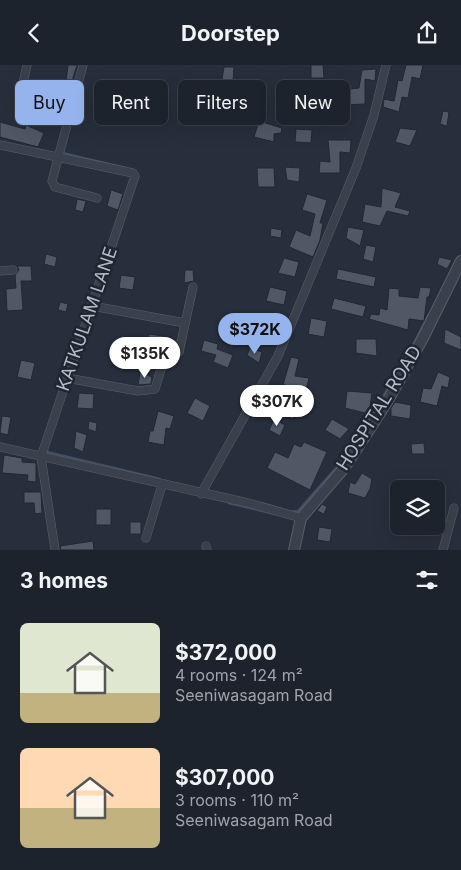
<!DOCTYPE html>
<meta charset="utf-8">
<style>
:root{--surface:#1d232d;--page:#2a2f39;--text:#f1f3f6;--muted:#a0a4aa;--line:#3b4049;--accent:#95b3ed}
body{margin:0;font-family:Inter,sans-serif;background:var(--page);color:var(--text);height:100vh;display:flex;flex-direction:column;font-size:19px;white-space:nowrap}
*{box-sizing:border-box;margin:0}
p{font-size:16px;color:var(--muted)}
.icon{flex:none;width:28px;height:28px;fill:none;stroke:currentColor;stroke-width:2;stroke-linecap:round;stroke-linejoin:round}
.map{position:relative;height:485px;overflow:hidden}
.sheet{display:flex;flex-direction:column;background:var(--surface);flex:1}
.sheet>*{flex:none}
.top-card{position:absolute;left:15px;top:15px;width:431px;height:45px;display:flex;gap:10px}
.tools{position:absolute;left:390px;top:415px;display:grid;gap:10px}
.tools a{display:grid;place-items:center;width:55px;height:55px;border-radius:8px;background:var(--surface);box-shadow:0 5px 20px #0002,0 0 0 1px var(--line);font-size:25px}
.price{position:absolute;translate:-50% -42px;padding:0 11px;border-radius:18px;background:#fff;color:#222;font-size:16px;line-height:32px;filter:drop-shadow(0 1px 2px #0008)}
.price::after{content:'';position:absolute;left:50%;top:30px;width:15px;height:11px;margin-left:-8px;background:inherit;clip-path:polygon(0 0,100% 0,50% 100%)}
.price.current{background:var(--accent);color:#111}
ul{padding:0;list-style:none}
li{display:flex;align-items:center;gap:15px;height:125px;padding:0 20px}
li span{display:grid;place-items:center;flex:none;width:140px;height:100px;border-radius:8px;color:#555}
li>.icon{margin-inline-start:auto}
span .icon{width:60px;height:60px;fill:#fffc;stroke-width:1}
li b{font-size:21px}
h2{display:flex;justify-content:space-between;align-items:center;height:60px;padding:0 20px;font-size:21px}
.chip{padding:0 18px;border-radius:8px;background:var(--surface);box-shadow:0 5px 20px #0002,0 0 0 1px var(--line);font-size:18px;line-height:45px}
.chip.current{background:var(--accent);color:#111}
header{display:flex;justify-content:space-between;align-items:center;height:65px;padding:0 20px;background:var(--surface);font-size:22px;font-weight:700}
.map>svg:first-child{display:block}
</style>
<header><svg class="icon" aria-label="back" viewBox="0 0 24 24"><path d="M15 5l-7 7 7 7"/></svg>Doorstep<svg class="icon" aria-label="share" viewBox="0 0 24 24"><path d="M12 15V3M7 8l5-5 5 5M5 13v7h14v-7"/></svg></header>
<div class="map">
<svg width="461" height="485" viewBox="0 0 461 485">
<rect width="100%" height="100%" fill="#272f3c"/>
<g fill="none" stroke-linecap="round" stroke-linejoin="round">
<!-- stream -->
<path stroke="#404e65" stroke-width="2.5" d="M63 87 62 88 126 103
M84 276 122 160
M409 288 429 249
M375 364 410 307
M356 376 400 304
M47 385V387L160 414
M229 438 275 449
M261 438 282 444
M289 447 298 446 345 393"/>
</g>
<!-- building -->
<path fill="#505866" stroke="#212833" d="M68 0H77L68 29 65 26Z
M311 0H323L324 13H311Z
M406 0H423L420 14 412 12 408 33 402 32 399 47 383 42 384 34 394 36 398 15 402 16Z
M224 2H234L233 17 222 14Z
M376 4 375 16 365 14V39L342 40V25L359 23 362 5Z
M277 24 290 27 287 38 274 35Z
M315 43 326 46 325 62 315 59Z
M443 46 449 47 447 61 440 59Z
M259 56 282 63 281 68 274 69V77L254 72Z
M0 57 25 64 26 60 44 68 38 82 0 72Z
M400 63 417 65 410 81 395 77Z
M296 64 312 65 311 78 295 77Z
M328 75H351L350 88 340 87V108H319L320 96 330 97Z
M285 102 300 103 299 117 287 115Z
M257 103H274L275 122H258Z
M382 123 401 128 395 142 410 146 408 151 387 146 380 161 362 157 365 139 381 142Z
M111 125 123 129 118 145 107 141Z
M307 129 327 135 320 158H323L320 175 313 192 289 182 296 165 310 171 315 149 302 145Z
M77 134 86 136 83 147 75 145Z
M348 162 364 165 360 181 346 173Z
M271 163 282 165 281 173 270 171Z
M366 180 376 182 373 197 363 194Z
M46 189 57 192 55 202 44 199Z
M439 192 452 195 447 204 437 199Z
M284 193 299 197 295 212 278 208Z
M17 201H31L32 216H21L23 245 7 246 6 224 16 223 15 210 19 205Z
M338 204 376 212 374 222 336 214Z
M185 205H193L194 216 184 218Z
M121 210 135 212 133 225 119 223Z
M270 222 287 226 284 240 266 236Z
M420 222 431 223 429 232H427L424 256 409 254 408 265 369 254 371 249 379 250 380 243 387 245 389 223 399 224V231L418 233Z
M334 233 366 241 363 252 331 244Z
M60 237 68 239 66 247 58 245Z
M311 253 327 256 324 272 308 269Z
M445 264 461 272V285L444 278Z
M149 269 170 272 168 286 163 288 147 286Z
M356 274H376L377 291 356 288Z
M204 275 218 279 217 284 233 290 228 303 213 297 216 290 201 286Z
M250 283 262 287 259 298 247 290Z
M291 292 299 294 295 311 309 313 306 325 295 323 290 343 296 345 293 354 284 350 286 346 280 344 282 337 279 335 286 320H283Z
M21 295 35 298 31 315 17 312Z
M140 307 152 312 151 319 138 320Z
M438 307 450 312 448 323 442 321 437 341 420 337 423 323 431 324Z
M347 326 372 328 369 349 345 343Z
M79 328 94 329 93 344 77 343Z
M195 333 210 341 203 356 187 348Z
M395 337 411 340 410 354 391 351V343Z
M158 346 174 351 170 364 166 363 164 380 148 377 150 366H153Z
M2 351 11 352 8 370 0 368Z
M274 354 285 360 280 371 269 365Z
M332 354 349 364 340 374 325 365Z
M89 356 97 358 96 367 88 364Z
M76 366 87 370 83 387 74 383Z
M304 377 327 387 310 425 267 403 275 387 288 393 294 379 301 382Z
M424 378 425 389H412L411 379Z
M4 390 22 393V397L36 398V417L27 416 28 410 2 408Z
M362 408 372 414 370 424 365 433 348 428 350 417 355 419Z
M24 427H41L42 448 35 449 34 438H24Z
M322 439 327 442 324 449 317 446Z
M96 444H111V460H96Z
M130 457H141V469H130Z
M319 462 332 464 330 477 317 475Z
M93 476 94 485H61L60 481Z"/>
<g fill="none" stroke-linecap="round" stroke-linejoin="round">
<!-- minor casing -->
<g stroke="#585f6a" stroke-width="9">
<path id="minor" d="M27 0 21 27 71 40
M83 0 52 116 55 122 97 133
M0 80 133 108 135 111 41 392 55 485
M0 206 13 205
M92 241 185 258
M67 313 138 326 155 324 164 294 179 287 193 222
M0 382 248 438 301 453
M201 429 278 291 356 103 374 50 386 0
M146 473 162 420
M206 481 207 485
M443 485 454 443"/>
</g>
<!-- tertiary casing -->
<g stroke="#585f6a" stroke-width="12">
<path id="tertiary" d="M294 485 301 453 345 402 387 337 423 273 461 196"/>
</g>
<!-- minor -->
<use href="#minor" stroke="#3a414c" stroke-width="8"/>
<!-- tertiary -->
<use href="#tertiary" stroke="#3a414c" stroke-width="10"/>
</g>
<g text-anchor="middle" stroke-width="5" stroke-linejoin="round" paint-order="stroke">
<!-- street labels -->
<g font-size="18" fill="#b6bcc7" stroke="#1f2631">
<text transform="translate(87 254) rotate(-71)" y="6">KATKULAM LANE</text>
<text transform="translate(379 343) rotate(-58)" y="6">HOSPITAL ROAD</text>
</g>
</g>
</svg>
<div class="tools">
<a><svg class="icon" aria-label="layers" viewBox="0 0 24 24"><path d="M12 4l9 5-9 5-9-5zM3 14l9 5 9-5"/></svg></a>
</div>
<b class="price current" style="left:255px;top:290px">$372K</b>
<b class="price" style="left:145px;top:314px">$135K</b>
<b class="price" style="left:277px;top:362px">$307K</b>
<div class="top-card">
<a class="chip current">Buy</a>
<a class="chip">Rent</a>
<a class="chip">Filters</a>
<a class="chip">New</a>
</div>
</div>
<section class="sheet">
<h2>3 homes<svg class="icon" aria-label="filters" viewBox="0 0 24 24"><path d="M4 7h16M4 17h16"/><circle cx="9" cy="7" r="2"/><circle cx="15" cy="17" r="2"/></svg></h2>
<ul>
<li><span style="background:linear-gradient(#dfe7d0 70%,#c2b280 0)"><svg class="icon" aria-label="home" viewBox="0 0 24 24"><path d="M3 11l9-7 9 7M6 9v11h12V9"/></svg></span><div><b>$372,000</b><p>4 rooms · 124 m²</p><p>Seeniwasagam Road</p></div></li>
<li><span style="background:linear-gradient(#ffd9b3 60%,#c2b280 0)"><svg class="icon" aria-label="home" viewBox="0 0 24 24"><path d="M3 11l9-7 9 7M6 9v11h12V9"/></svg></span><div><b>$307,000</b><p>3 rooms · 110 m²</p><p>Seeniwasagam Road</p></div></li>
</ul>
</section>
